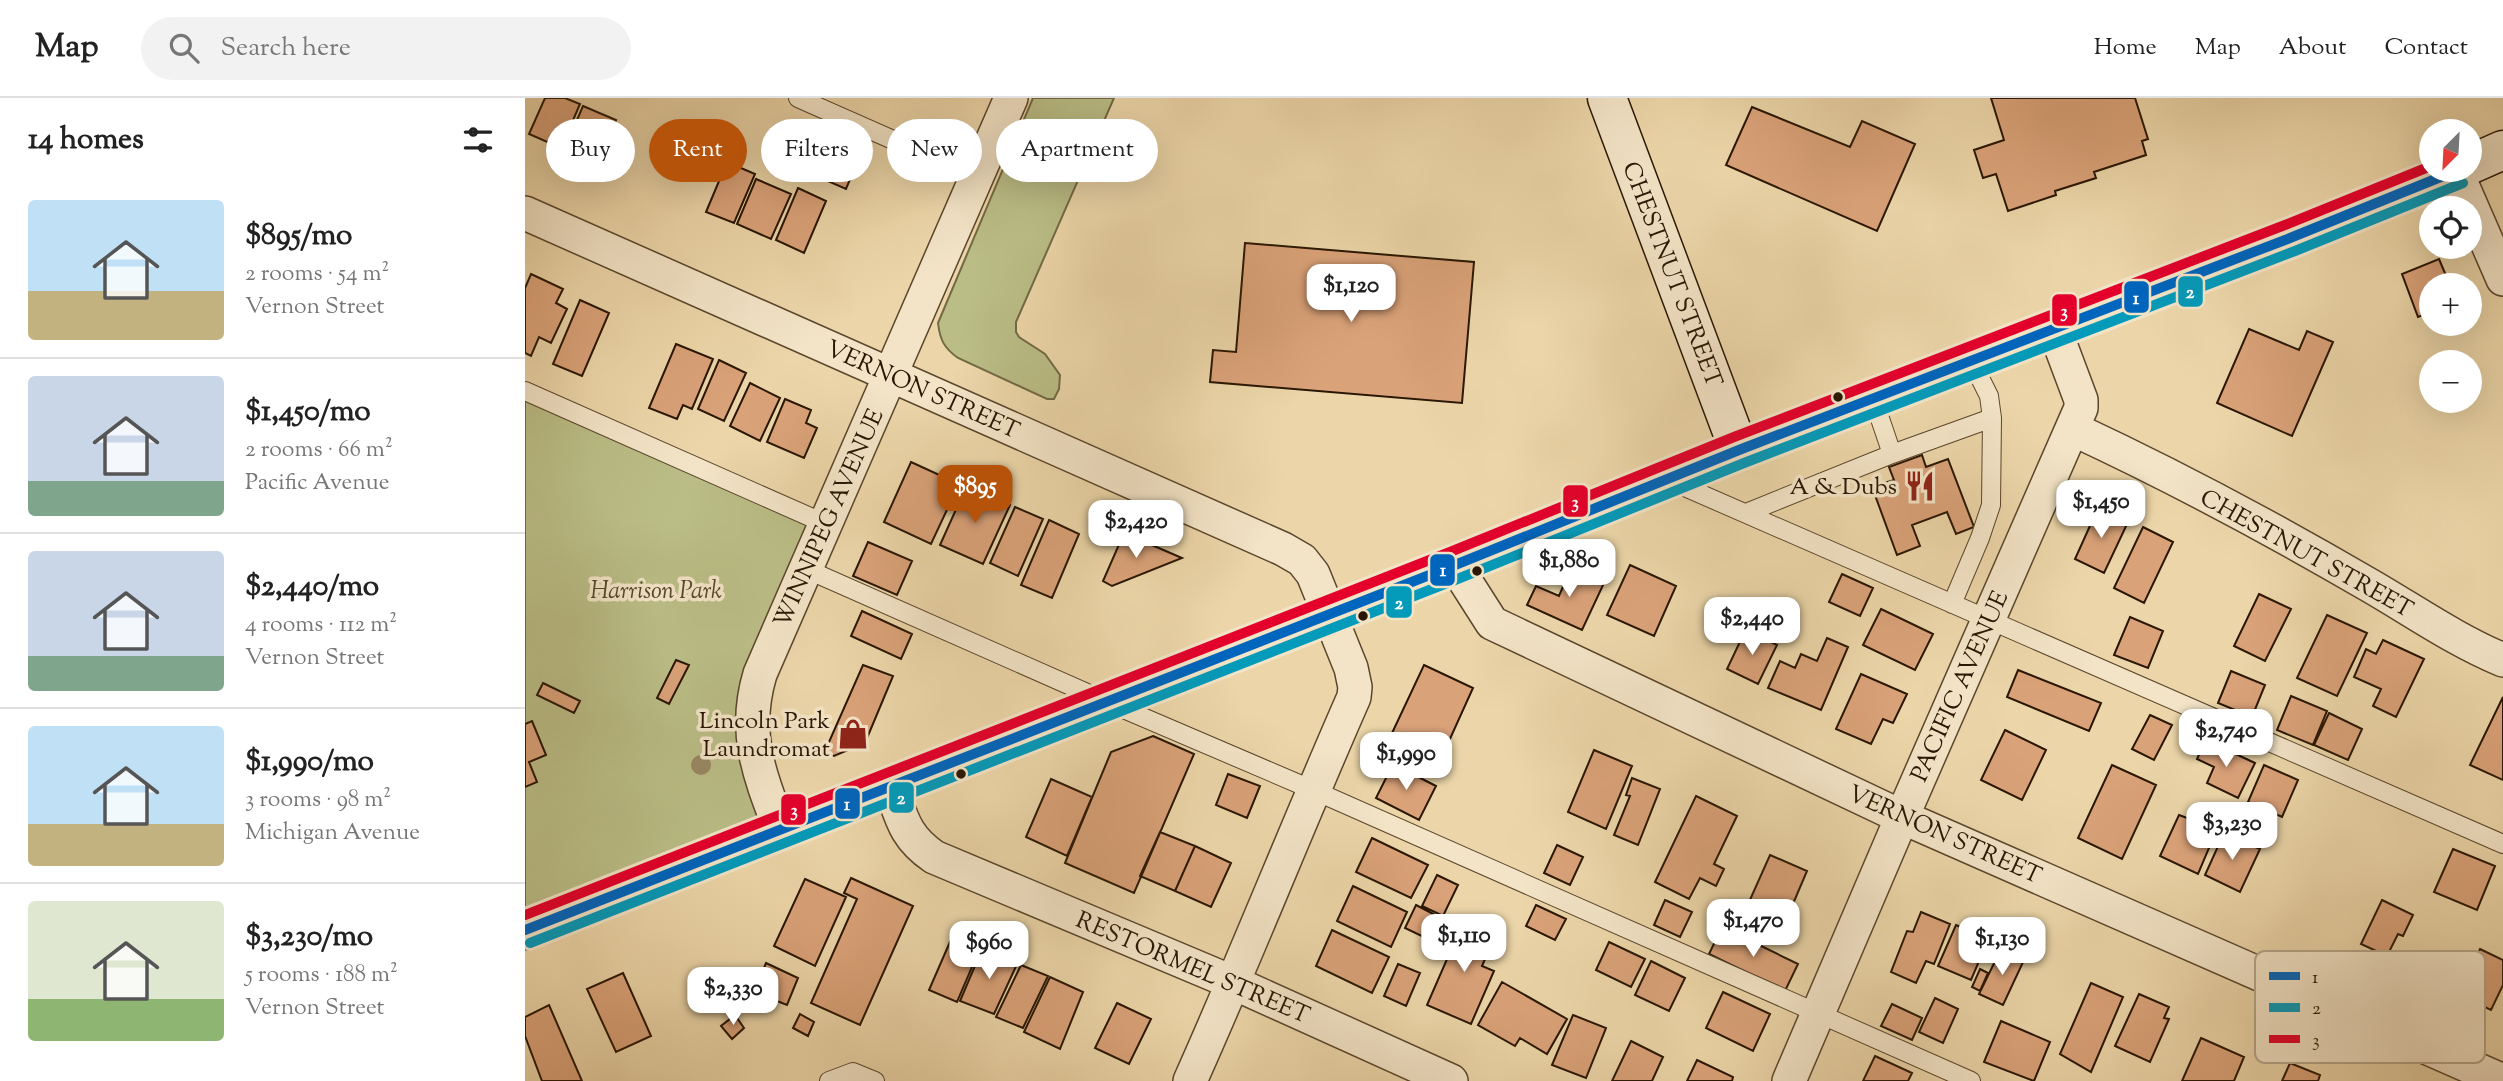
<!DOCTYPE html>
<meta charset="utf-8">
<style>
:root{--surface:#fff;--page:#f2f2f2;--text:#222;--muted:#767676;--line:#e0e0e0;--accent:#b45309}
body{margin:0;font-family:"Sorts Mill Goudy",serif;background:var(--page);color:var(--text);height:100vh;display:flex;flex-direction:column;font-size:26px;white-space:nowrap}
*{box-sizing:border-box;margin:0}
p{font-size:23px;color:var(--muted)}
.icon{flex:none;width:38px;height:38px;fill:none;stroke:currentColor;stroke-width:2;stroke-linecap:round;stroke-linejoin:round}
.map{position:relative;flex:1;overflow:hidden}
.side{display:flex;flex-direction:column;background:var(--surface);width:525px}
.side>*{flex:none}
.hud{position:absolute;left:21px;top:21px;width:665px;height:63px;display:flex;gap:14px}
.needle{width:46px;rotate:204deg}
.fabs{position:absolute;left:1894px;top:21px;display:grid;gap:14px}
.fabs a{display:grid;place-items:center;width:63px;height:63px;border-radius:50%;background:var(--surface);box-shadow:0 7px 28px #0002;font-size:35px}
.price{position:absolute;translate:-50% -60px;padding:0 16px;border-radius:14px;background:#fff;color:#222;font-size:23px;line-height:46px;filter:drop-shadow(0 2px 4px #0008)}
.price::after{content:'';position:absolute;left:50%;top:42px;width:21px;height:16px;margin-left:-10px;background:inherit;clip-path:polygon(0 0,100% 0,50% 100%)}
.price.on{background:var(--accent);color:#fff}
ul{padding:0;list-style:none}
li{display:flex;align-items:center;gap:21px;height:175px;padding:0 28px}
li+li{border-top:2px solid var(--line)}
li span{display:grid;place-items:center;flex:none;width:196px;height:140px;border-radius:7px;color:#555}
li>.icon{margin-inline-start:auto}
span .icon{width:84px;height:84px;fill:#fffc;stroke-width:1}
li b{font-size:30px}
h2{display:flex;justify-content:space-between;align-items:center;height:84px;padding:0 28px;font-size:30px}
.tag{padding:0 24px;border-radius:32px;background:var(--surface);box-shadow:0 7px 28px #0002;font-size:24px;line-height:63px}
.tag.on{background:var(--accent);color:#fff}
header{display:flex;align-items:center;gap:42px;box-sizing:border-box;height:98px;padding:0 35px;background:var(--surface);border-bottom:2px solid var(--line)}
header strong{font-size:33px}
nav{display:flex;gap:38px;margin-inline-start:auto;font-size:24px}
.search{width:490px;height:63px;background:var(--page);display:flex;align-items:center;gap:18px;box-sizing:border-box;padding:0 24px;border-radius:38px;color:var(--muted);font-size:26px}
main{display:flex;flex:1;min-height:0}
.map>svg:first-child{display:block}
</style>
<header>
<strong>Map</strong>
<div class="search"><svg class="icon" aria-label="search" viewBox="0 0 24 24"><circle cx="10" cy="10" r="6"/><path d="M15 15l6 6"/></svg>Search here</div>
<nav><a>Home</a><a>Map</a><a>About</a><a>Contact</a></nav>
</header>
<main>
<section class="side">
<h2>14 homes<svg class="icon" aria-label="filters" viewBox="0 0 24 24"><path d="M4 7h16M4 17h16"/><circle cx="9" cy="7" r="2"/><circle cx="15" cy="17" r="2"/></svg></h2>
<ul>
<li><span style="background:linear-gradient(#bfe0f5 65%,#c2b280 0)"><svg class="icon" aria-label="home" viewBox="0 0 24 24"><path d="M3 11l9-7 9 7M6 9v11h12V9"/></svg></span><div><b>$895/mo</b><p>2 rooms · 54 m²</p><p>Vernon Street</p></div></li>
<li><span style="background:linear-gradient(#c9d6e8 75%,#7fa58c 0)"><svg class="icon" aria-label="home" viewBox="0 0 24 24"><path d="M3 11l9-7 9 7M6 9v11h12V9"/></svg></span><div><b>$1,450/mo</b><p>2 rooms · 66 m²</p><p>Pacific Avenue</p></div></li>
<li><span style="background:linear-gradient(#c9d6e8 75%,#7fa58c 0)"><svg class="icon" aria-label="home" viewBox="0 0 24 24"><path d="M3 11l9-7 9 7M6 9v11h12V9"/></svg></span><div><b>$2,440/mo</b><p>4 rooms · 112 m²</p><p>Vernon Street</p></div></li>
<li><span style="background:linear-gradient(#bfe0f5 70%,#c2b280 0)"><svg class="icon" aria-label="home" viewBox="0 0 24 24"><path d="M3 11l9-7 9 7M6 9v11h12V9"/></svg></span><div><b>$1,990/mo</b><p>3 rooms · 98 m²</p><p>Michigan Avenue</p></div></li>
<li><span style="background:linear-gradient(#dfe7d0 70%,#8fb573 0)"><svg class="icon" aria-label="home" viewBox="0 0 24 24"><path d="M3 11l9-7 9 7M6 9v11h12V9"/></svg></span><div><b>$3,230/mo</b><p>5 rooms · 188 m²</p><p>Vernon Street</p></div></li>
</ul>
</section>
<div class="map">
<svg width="1978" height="983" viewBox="0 0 1978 983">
<rect width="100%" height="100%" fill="#ecd6a9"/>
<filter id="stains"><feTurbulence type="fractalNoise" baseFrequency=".00286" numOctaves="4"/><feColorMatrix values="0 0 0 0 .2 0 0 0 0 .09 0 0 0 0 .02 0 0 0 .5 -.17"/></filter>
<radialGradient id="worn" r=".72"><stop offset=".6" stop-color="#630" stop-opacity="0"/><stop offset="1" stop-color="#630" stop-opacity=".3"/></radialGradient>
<!-- green -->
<path fill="#babd86" stroke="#726a44" stroke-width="2" d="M508 0H589L491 224V234L494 239 520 256 535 277 534 291 529 301H522L433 260C419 250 415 242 413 225Z
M0 293 301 426 235 576 256 733 0 831Z"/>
<!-- building -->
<path fill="#daa279" stroke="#291603" stroke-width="2" d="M20 0H40L55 6 36 50 4 36Z
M1466 0H1610L1623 41 1617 43 1621 57 1569 74 1571 80 1530 93 1531 97 1483 113 1471 76 1458 80 1449 52 1479 42Z
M58 8 91 22 72 66 39 52Z
M1227 9 1325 49 1337 23 1390 46 1352 133 1201 67Z
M297 38 336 55 321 91 282 74Z
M202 64 230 76 209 125 181 114Z
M231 81 266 96 246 141 212 126Z
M273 90 301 103 279 155 251 142Z
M720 145 949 164 937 305 685 284 688 252 711 254Z
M1914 161 1925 187H1906V214L1893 219 1877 176Z
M6 176 38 191 31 205 42 211 26 245 14 239 6 258 0 255V190Z
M55 202 84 215 57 278 28 266Z
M1724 231 1774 252 1782 233 1808 244 1767 338 1692 305Z
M151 246 188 261 167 311 158 307 152 321 124 310Z
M194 262 221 275 199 323 173 311Z
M225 285 255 300 235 343 205 328Z
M260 301 286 312 281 325 292 330 279 360 242 344Z
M1397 357 1401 369 1423 361 1449 429 1431 436 1422 414 1387 427 1395 448 1372 457 1347 389 1369 382 1364 369Z
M386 364 434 386 406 446 359 424Z
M442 387 485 407 458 466 415 447Z
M490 409 518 421 493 478 465 465Z
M1573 410 1603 424 1579 475 1550 461Z
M524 422 554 436 527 500 496 487Z
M1618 429 1648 444 1619 505 1589 490Z
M599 435 657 460 587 488 578 483Z
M343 444 387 463 372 497 328 478Z
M1105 467 1151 488 1129 538 1082 517Z
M1046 470 1079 485 1057 532 1002 507 1011 488 1034 498Z
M1317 476 1348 490 1335 518 1304 504Z
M1734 496 1766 511 1740 563 1709 548Z
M1356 511 1408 536 1390 572 1338 547Z
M337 513 387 536 376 561 326 538Z
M1802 517 1842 535 1812 598 1772 580Z
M1605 519 1638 533 1623 570 1589 557Z
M1221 531 1252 547 1233 586 1202 571Z
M1302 540 1323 549 1296 612 1243 590 1255 563 1270 570 1276 556 1292 563Z
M1858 542 1899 561 1871 619 1848 608 1856 591 1829 579 1841 551 1851 556Z
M151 562 164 567 144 606 132 600Z
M338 567 368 578 340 645 309 658 300 653Z
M899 567 948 590 910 674 860 650Z
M1493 572 1576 605 1564 633 1482 599Z
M1706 573 1740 587 1727 619 1693 605Z
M1336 576 1382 596 1368 625 1358 621 1346 646 1311 631Z
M18 585 55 603 49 615 12 597Z
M1766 598 1802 613 1788 647 1752 632Z
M1978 599V682L1945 667Z
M1804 615 1837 631 1823 662 1789 647Z
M1625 617 1647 627 1629 662 1607 651Z
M7 623 21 657 4 664 12 684 0 689V626Z
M1480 632 1521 652 1497 702 1456 682Z
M628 638 669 656 609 795 540 765 586 654Z
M1681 642 1730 665 1713 700 1682 685 1689 669 1672 661Z
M1069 652 1107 668 1081 731 1043 714Z
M868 666 911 688 894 722 851 700Z
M1587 667 1631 687 1597 761 1553 740Z
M1739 667 1773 682 1757 719 1723 704Z
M703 676 735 688 722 720 691 707Z
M1107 680 1135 691 1113 747 1089 737 1105 698 1101 697Z
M526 681 567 699 542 758 501 739Z
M1171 698 1212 718 1189 766 1199 771 1191 788 1175 780 1164 801 1130 784Z
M1654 717 1692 731 1673 776 1635 758Z
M635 734 670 748 650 793 615 778Z
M1699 735 1735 751 1715 794 1680 777Z
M847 740 903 767 886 800 831 774Z
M1032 747 1058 759 1045 787 1019 775Z
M670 748 706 765 686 809 650 793Z
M1928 751 1970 768 1952 812 1909 794Z
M1245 757 1282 773 1262 820 1224 804Z
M912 777 933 787 918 818 897 808Z
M326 780 388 808 335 927 286 905 332 801 319 795Z
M280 781 321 799 290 868 249 848Z
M828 788 882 814 866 849 812 823Z
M1140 802 1167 814 1155 839 1129 827Z
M1857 802 1888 817 1878 838 1873 836 1862 858 1836 846Z
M891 807 918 821 907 843 880 830Z
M1011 807 1041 821 1030 842 1001 828Z
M1396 814 1425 826 1409 866 1401 863 1391 885 1366 874 1382 833 1388 834Z
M939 822 971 836 957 868 969 873 946 926 902 907Z
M1431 827 1463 842 1446 882 1413 868Z
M1197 829 1273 866 1260 893 1184 856Z
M431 830 459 841 432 904 404 892Z
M807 832 864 859 847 895 791 868Z
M1084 844 1120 861 1106 889 1071 872Z
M458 849 493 864 469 916 435 903Z
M1476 851 1499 862 1478 907 1454 896Z
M1955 851 1978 862V887L1966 912 1934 897Z
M1126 863 1160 880 1144 913 1110 897Z
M241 865 273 880 262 907 229 894Z
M873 866 895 875 881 908 859 898Z
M496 867 523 878 498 930 471 919Z
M1455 871 1463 875 1455 893 1447 889Z
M98 875 126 938 91 954 62 891Z
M525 879 558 894 535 951 499 934Z
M977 884 1042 921 1022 956 995 940 990 948 953 927Z
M1566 885 1598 899 1566 974 1535 956Z
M1198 894 1245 916 1228 953 1181 930Z
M1614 896 1644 909 1639 920 1644 921 1625 964 1590 948Z
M1410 900 1433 911 1418 945 1394 934Z
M592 905 626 921 604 966 570 950Z
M1367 906 1397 920 1387 942 1356 928Z
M24 907 57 983H17L0 938V919Z
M275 916 289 924 283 938 268 930Z
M210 917 219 930 207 941 196 928Z
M1048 917 1081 930 1061 980 1027 967Z
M1476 923 1525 944 1509 983 1459 964Z
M1676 940 1719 959 1709 983H1657Z
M1106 943 1138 959 1127 983H1087Z
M1350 958 1387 975 1383 983H1338Z
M1172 962 1208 979 1207 983H1162Z
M1765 965 1795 977 1793 983H1757Z"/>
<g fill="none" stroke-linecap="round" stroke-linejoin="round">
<!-- lane casing -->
<g stroke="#5a462c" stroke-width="20">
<path id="lane" d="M273 0 452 79
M0 293 301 426
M1348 300 1367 356 1467 320 1464 298 1446 262
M1146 383 1978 746
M1221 415 1367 356
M281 471 580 603 788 692 1446 983
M1427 506 1455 440 1466 407 1467 320
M304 983 328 974 350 983"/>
</g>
<!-- street casing -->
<g stroke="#5a462c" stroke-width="36">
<path id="street" d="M1931 73 1978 181
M0 115 758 451 777 462 788 476 826 570 830 589 829 599C773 726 722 856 665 983
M1548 331C1649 378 1748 431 1844 487 1889 513 1930 542 1978 562
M930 467 967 525 1377 719 1978 983
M366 690C377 721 380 739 409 759L709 885 926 983
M256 733C235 678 217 636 235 576L486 0
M1264 983 1377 719 1556 310V302L1529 230"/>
</g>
<!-- secondary casing -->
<g stroke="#291603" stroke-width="41">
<path id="secondary" d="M1082 0 1214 352
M1944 67 1978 52
M0 832 930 467 1214 352 1765 140 1933 72"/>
</g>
<!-- lane -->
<use href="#lane" stroke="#f3e4c7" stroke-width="18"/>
<!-- street -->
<use href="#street" stroke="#f3e4c7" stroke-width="33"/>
<!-- secondary -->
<use href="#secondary" stroke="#f3e4c7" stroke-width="38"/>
<!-- bus-1 casing -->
<g stroke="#f3e4c7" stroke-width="16">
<path id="bus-1" d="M0 832 930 467 1214 352 1765 140 1933 72"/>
</g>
<!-- bus-2 casing -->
<g stroke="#f3e4c7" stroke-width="16">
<path id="bus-2" d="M5 845 935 480 1219 365 1770 153 1938 85"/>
</g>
<!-- bus-3 casing -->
<g stroke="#f3e4c7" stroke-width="16">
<path id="bus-3" d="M0 817 925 454 1209 339 1760 127 1906 68"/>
</g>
<!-- bus-1 -->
<use href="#bus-1" stroke="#0065bd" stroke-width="10"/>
<!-- bus-2 -->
<use href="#bus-2" stroke="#049aba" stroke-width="10"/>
<!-- bus-3 -->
<use href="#bus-3" stroke="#e4002b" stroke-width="10"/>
</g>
<!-- trees -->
<circle fill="#988863" cx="176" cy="667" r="10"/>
<!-- icons -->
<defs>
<g id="restaurant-bare" transform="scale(2.415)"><path d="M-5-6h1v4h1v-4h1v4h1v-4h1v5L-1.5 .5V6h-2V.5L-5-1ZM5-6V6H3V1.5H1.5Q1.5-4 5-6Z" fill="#8f2418" stroke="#f3e4c7" stroke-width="2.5" paint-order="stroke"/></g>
<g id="shop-bare" transform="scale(2.415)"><path d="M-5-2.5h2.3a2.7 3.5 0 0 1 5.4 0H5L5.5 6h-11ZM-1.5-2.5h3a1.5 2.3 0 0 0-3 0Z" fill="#8f2418" stroke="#f3e4c7" stroke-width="2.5" paint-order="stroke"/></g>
</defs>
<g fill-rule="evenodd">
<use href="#restaurant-bare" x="1395" y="388"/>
<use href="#shop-bare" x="328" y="636"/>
</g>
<!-- markers -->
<g fill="#291603" stroke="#f3e4c7" stroke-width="2.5">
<circle cx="1313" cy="299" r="6"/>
<circle cx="952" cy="473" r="6"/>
<circle cx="838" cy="518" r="6"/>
<circle cx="436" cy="676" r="6"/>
</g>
<g text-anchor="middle" stroke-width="7" stroke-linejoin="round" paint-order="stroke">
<!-- street labels -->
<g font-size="24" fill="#291603" stroke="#f3e4c7">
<text transform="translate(1148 176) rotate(69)" y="8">CHESTNUT STREET</text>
<text transform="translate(398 291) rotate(24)" y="8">VERNON STREET</text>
<text transform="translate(303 420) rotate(-66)" y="8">WINNIPEG AVENUE</text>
<text transform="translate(1782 455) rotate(29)" y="8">CHESTNUT STREET</text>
<text transform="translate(1434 588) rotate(-66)" y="8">PACIFIC AVENUE</text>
<text transform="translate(1420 736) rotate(24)" y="8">VERNON STREET</text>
<text transform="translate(668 869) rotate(23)" y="8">RESTORMEL STREET</text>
</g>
<!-- poi labels -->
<g font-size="24" fill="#291603" stroke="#f3e4c7" text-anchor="end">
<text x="1372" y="396">A &amp; Dubs</text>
<text x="305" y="630">Lincoln Park<tspan x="305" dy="28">Laundromat</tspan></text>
</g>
<!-- park labels -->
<g font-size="24" font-style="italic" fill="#54482a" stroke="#f3e4c7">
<text x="131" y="500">Harrison Park</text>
</g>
</g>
<!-- legend -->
<rect x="1730" y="853" width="230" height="112" rx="10" fill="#f3e4c7" stroke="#b6a68c" stroke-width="2"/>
<rect x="1744" y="874" width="31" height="8" fill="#0065bd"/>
<rect x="1744" y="905" width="31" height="9" fill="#049aba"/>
<rect x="1744" y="937" width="31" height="8" fill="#e4002b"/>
<g font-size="19" fill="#291603">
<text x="1787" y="885">1</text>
<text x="1787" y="916">2</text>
<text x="1787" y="948">3</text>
</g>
<g stroke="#f3e4c7" stroke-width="2.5">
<rect x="1652" y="177" width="27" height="33" rx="7" fill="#049aba"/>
<rect x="1598" y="182" width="27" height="34" rx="7" fill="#0065bd"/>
<rect x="1526" y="195" width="27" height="34" rx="7" fill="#e4002b"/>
<rect x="1037" y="386" width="27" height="34" rx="7" fill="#e4002b"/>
<rect x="904" y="455" width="27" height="34" rx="7" fill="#0065bd"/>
<rect x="860" y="487" width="28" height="34" rx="7" fill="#049aba"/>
<rect x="363" y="683" width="27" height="33" rx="7" fill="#049aba"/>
<rect x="309" y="689" width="27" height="33" rx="7" fill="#0065bd"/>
<rect x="255" y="695" width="27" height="33" rx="7" fill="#e4002b"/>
</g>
<g font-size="19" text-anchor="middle" font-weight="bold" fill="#fff">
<text x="1665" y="200">2</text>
<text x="1611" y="206">1</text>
<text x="1539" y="219">3</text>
<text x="1050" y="410">3</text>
<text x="918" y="478">1</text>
<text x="874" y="511">2</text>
<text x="376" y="706">2</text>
<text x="322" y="712">1</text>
<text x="269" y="718">3</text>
</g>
<rect width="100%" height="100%" filter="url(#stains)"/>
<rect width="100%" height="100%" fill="url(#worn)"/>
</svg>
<div class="fabs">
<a><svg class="needle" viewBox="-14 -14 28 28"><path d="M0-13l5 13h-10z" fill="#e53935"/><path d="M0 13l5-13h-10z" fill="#767676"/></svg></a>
<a><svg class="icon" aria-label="locate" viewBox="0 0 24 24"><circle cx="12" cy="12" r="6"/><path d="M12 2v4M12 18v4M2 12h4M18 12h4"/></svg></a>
<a>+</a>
<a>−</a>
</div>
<b class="price" style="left:826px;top:226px">$1,120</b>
<b class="price on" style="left:450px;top:427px">$895</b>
<b class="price" style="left:1576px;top:442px">$1,450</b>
<b class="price" style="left:611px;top:462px">$2,420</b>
<b class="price" style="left:1044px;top:501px">$1,880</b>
<b class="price" style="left:1227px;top:559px">$2,440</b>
<b class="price" style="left:1701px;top:671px">$2,740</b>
<b class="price" style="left:881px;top:694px">$1,990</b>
<b class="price" style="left:1707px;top:764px">$3,230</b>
<b class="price" style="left:1228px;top:861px">$1,470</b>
<b class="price" style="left:939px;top:876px">$1,110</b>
<b class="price" style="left:1477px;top:879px">$1,130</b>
<b class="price" style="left:464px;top:883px">$960</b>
<b class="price" style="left:208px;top:929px">$2,330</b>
<div class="hud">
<a class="tag">Buy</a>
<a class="tag on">Rent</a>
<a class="tag">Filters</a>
<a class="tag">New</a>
<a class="tag">Apartment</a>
</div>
</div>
</main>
